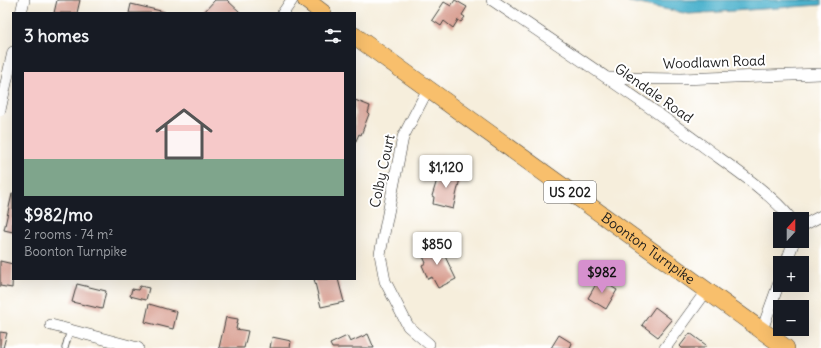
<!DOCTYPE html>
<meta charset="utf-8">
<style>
:root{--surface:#171b24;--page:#242831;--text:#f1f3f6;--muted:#9ea1a6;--accent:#d690ce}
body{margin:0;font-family:Delius,sans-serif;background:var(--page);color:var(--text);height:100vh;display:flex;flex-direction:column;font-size:15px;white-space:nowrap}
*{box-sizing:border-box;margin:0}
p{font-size:13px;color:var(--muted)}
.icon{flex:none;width:22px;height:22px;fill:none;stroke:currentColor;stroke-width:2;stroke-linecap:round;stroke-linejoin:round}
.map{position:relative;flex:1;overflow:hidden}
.side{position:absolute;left:12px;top:12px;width:344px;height:268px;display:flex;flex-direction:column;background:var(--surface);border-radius:0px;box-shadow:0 4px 16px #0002}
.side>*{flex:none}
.needle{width:26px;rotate:21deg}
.fabs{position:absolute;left:773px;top:212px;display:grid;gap:8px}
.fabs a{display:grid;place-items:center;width:36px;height:36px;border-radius:0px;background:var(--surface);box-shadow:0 4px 16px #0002;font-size:20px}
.price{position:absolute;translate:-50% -34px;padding:0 9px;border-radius:4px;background:#fff;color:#222;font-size:13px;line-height:26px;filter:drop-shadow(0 1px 2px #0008)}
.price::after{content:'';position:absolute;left:50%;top:24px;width:12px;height:9px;margin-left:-6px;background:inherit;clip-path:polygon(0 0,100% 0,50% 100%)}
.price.selected{background:var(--accent);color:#111}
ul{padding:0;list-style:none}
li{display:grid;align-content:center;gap:8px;height:212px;padding:0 12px}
li span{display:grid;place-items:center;height:124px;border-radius:0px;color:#555}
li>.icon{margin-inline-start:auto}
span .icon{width:72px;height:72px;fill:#fffc;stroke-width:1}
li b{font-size:17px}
h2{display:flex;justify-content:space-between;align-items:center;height:48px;padding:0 12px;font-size:17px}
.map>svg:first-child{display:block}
</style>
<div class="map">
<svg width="821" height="348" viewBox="0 0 821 348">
<rect width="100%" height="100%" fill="#fff"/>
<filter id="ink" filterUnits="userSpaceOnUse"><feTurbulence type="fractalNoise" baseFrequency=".025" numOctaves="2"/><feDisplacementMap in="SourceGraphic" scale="8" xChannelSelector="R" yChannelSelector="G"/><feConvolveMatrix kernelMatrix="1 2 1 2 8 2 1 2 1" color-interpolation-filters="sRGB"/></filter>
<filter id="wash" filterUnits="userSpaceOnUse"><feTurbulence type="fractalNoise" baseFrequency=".012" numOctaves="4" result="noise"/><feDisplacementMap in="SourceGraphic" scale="16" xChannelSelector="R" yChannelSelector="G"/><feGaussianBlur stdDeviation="0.9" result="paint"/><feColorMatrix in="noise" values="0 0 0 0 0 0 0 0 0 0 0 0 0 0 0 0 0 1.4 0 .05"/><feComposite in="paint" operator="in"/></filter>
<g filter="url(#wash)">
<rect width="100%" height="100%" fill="#f6eedc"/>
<!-- water -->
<path fill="#4eb2cd" stroke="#356774" d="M620 0H821V5L689 14Z"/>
<g id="blocks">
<!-- building -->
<path fill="#d9a093" d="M57 0H80L77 13H54Z
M215 0H227L241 13H203Z
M455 0 467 7 462 15 465 17 461 22 458 20 453 28 444 21 441 26 432 20 444 2 451 6Z
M131 4 165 12V13H129Z
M355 100 370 106 368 113 369 114 361 135 359 134 355 143Z
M440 170 461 174 453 209 433 204 434 197 432 196Z
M12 194H13V232L4 230Z
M439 244 456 279 438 288 432 277 428 279 422 265 426 263 421 252Z
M0 261 13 264 12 288 0 286Z
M314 279H338L344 302 321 307Z
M599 279 617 290 606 309 588 298Z
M77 284 106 291 102 309 72 302Z
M140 286 149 288 146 300 130 296 132 289 138 290Z
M149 304 177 312 173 329 145 322Z
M655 307 672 320 658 337 642 325Z
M226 317 238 319 236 329 248 331 244 348H219Z
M0 332 7 333 3 348H0Z
M690 333 706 345 704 348H682L680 346Z
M368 334 374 348H332L330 344 347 336 350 342Z
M559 335 572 343 570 348H551Z
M272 337 291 341 290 348H270Z"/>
</g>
</g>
<g filter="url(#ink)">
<use href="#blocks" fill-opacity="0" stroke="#3d3c39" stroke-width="1"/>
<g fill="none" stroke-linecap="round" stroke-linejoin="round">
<!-- service casing -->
<g stroke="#3d3c39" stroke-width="7">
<path id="service" d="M65 348 70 330"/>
</g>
<!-- minor casing -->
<g stroke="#3d3c39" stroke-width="12">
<path id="minor" d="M492 0C565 49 637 97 707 149 733 168 773 195 791 219
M21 13 24 0
M283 13 292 0
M609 78 681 79 821 74
M428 89 403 137 380 254 385 281 408 326 429 344
M0 110 13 52
M802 226 821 216
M786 263 794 241
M51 325 138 348
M762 330 780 280
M665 348 707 290"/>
</g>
<!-- primary casing -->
<g stroke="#3d3c39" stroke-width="18">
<g id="primary">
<path d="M306 0 323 13"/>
<path id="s1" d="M355 36 786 348"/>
</g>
</g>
<!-- service -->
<use href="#service" stroke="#fff" stroke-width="5.5"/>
<!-- minor -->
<use href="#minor" stroke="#fff" stroke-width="11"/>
<!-- primary -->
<use href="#primary" stroke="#f8bf6c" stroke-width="17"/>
</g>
</g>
<g text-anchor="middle" stroke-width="4" stroke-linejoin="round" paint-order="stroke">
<!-- shield labels -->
<rect fill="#fff" stroke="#606060" stroke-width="1" x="544" y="181" width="52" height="22" rx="3"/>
<g font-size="13" font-weight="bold" fill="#1c1c1c">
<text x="570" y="197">US 202</text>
</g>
<!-- street labels -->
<g font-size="14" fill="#1c1c1c" stroke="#fff">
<text transform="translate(714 62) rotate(-2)" y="5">Woodlawn Road</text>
<text transform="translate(654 93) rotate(35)" y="5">Glendale Road</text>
<text transform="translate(382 171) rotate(-78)" y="5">Colby Court</text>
<text dy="5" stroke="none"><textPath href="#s1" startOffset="362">Boonton Turnpike</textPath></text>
</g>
</g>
</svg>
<div class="fabs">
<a><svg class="needle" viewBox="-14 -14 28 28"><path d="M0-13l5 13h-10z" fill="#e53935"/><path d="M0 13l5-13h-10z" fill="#9ea1a6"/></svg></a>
<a>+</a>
<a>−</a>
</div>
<b class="price" style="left:446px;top:189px">$1,120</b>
<b class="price" style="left:437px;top:266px">$850</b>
<b class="price selected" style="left:602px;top:294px">$982</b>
<section class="side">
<h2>3 homes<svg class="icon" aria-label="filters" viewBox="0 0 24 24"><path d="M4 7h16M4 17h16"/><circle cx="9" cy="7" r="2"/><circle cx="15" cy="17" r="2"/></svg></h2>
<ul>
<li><span style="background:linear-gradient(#f6c9c9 70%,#7fa58c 0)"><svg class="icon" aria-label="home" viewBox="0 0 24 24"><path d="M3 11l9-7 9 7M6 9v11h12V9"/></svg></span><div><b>$982/mo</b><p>2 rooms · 74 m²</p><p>Boonton Turnpike</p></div></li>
</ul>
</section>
</div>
